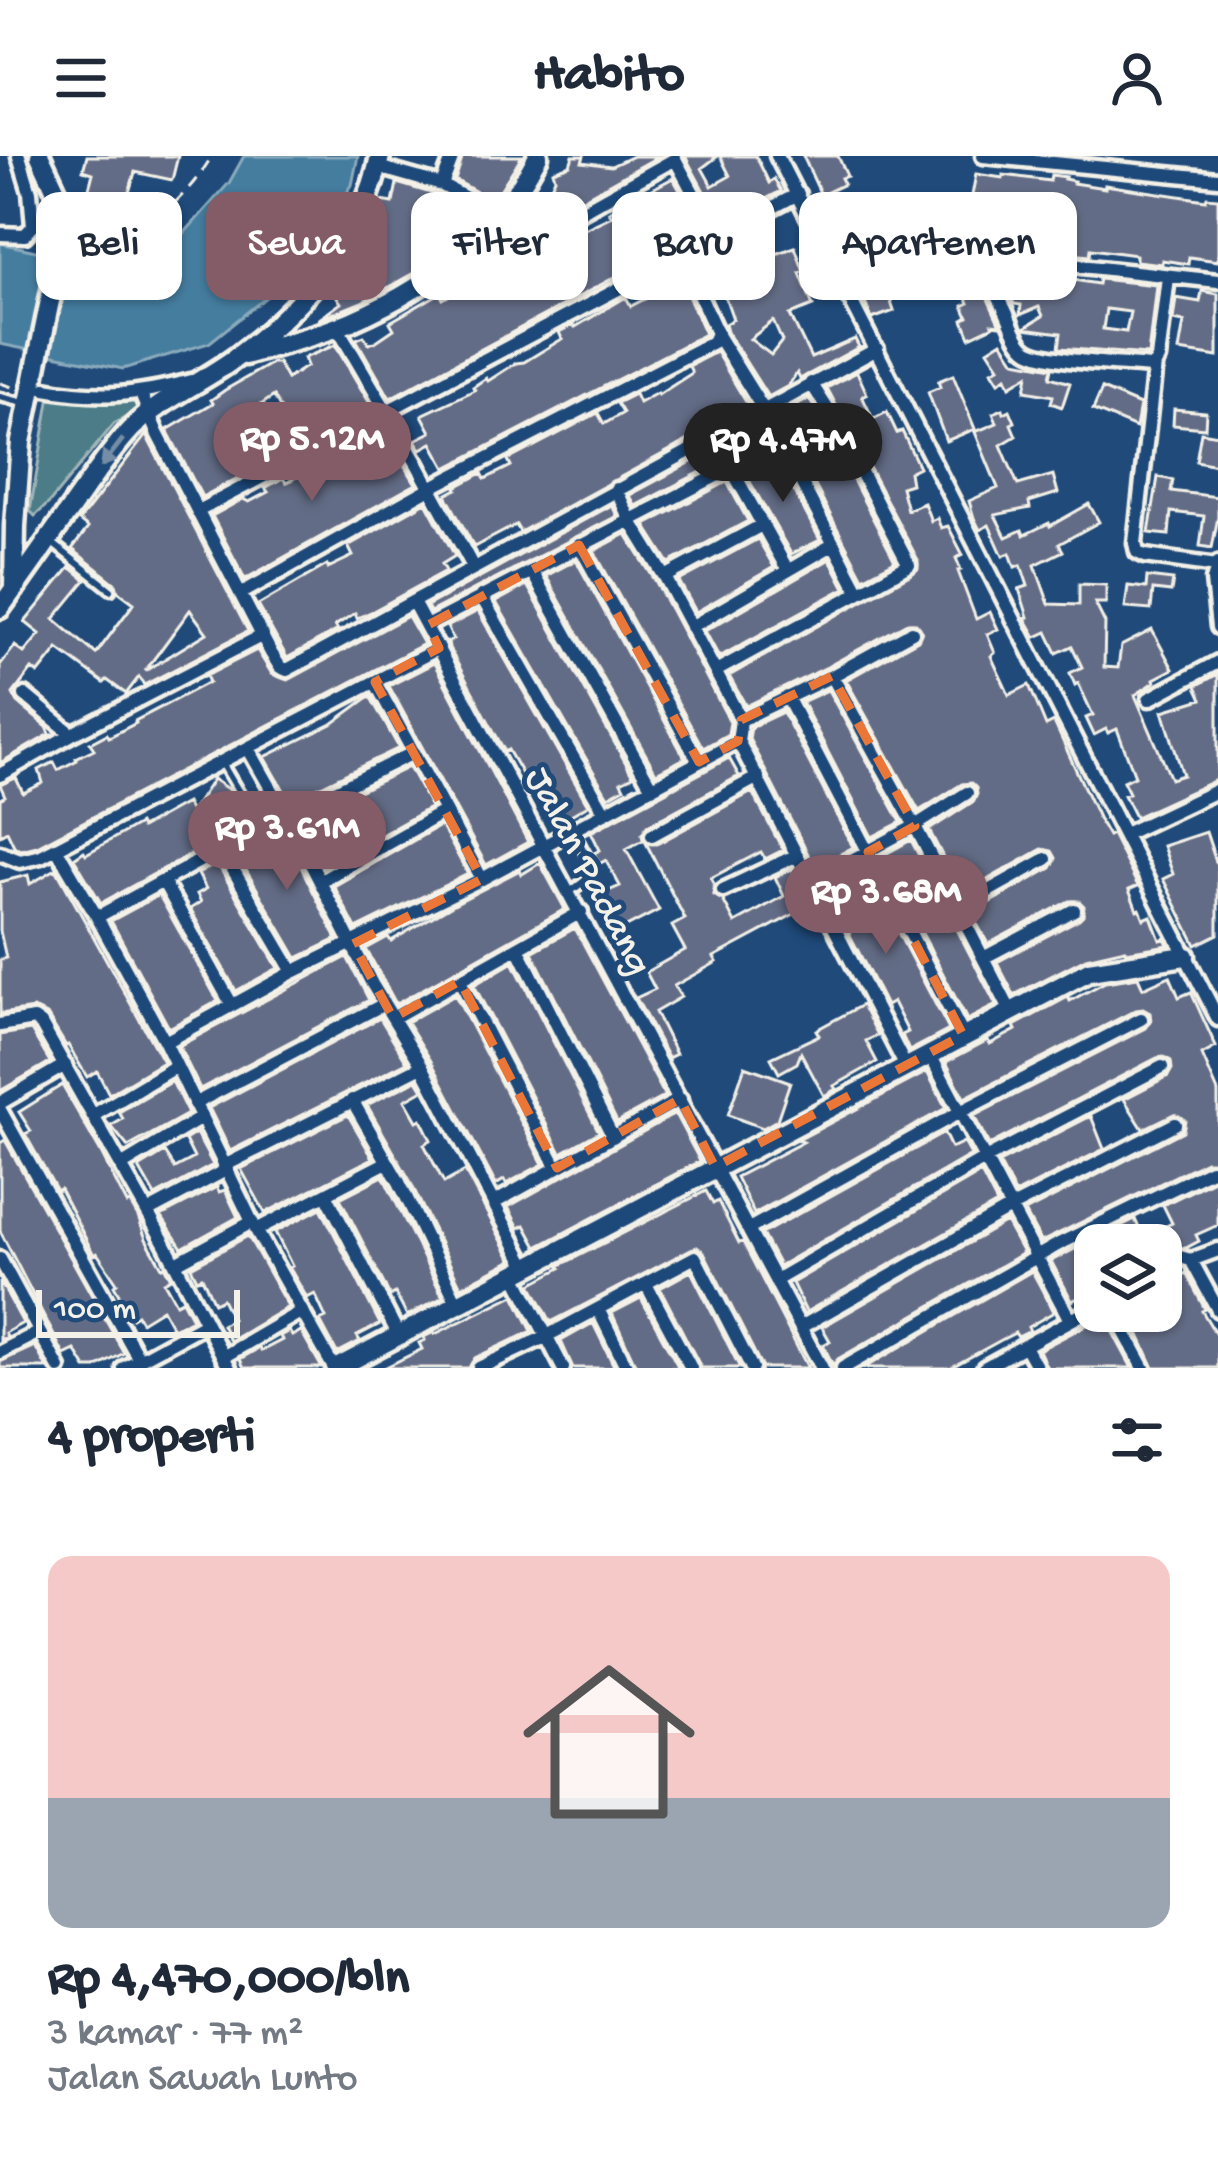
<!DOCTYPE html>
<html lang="id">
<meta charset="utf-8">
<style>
:root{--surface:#fff;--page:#f6f6f7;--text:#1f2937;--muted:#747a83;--line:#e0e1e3;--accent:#845c67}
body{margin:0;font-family:"Gochi Hand",sans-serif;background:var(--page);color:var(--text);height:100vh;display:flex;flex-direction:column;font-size:45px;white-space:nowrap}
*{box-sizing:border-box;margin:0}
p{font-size:39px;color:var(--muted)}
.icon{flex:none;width:66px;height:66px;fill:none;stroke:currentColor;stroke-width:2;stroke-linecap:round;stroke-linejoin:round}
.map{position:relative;height:1212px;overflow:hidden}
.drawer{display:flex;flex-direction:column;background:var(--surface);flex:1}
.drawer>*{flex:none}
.hud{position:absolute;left:36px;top:36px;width:1146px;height:108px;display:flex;gap:24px}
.tools{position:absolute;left:1074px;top:1068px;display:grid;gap:24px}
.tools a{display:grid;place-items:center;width:108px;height:108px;border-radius:24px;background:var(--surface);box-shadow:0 3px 9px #0004;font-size:60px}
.scale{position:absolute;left:36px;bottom:30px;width:204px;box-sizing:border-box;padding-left:12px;border:6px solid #f4f1e8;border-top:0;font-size:33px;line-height:42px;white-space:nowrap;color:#f4f1e8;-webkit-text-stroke:9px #1f4a7a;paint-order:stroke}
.price{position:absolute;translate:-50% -102px;padding:0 27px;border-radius:42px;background:var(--accent);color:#fff;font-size:39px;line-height:78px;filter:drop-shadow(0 3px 6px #0008)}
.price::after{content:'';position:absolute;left:50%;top:72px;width:36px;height:27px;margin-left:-18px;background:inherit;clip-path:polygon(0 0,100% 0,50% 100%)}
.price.active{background:#222;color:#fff}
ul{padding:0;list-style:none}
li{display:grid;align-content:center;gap:24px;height:636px;padding:0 48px}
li+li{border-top:3px solid var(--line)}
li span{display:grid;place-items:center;height:372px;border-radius:24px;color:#555}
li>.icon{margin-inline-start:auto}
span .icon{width:216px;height:216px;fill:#fffc;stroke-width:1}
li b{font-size:51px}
h2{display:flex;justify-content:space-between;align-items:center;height:144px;padding:0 48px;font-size:51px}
.pill{padding:0 42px;border-radius:24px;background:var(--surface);box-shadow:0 3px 9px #0004;font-size:42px;line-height:108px}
.pill.active{background:var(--accent);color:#fff}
header{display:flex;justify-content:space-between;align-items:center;height:156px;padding:0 48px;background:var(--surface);font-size:54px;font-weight:700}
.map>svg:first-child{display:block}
</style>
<header><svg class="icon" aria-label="menu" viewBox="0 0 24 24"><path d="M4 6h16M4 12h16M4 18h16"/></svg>Habito<svg class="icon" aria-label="person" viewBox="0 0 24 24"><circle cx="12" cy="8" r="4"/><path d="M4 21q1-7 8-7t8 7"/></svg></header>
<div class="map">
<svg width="1218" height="1212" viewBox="0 0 1218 1212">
<rect width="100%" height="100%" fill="#1f4a7a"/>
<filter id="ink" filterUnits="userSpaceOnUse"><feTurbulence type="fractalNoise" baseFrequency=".00833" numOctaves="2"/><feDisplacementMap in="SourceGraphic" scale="24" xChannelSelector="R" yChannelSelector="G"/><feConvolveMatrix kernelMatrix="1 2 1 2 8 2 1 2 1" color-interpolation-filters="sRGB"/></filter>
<g filter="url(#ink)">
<!-- green -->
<path fill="#4c7c87" stroke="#a0b6b8" stroke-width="3" d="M51 234 139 238 140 253 114 268 50 346 35 360 30 355Z"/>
<!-- water -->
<path fill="#457d9f" stroke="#8babbc" stroke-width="3" d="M244 0H358L352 29 291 121 209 187 123 213 0 188V87L40 96 115 104 180 82 229 27Z"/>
<!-- building -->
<path fill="#646c86" stroke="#f4f1e8" stroke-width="3" fill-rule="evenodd" d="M87 0H178L172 24 135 16 124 54 86 44 93 17 83 14Z
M463 0H522L493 45 455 24Z
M573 0H584L582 6 611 10 633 0H659L552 60 510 77 514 67 541 51 555 22 553 15 570 9Z
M685 0H718L702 12 712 30 730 20 720 0H756L769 27 774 23 781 35 750 51 749 50 721 67Z
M803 0H838L847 20 841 22 844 28 821 39Z
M976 18 1003 22V19L1050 25 1051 19 1065 21 1064 23 1074 25 1073 27 1105 32V29L1206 44 1207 41 1218 42V105L1189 101 1188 108 1162 104V108L1136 105V99L1091 93 1090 100 1013 92 1014 84 1041 87 1046 58 1018 55 1012 87 995 84 997 74 984 71 989 48 971 45Z
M673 22 703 76 701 75 390 242 356 183 364 180 369 188 375 186 394 173 390 166 440 137 443 143 497 111 495 107 511 99 514 106 612 60 609 56Z
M397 27 438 39 449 45 447 51 464 56 466 54 479 61 444 95 419 114 362 146 318 164 341 147 337 141 341 139 338 133 364 115 357 104 369 95 381 45 393 47Z
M757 72 761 82 769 79 776 98 795 91 804 116 800 117 813 150 790 159 811 202 855 183 859 191 800 223 797 217 788 230 768 241 727 176 725 168 733 163 718 121 706 127 695 105ZM773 165 782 185 771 199 750 183Z
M865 107 874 128 884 125 894 155 872 163 856 126 854 127 847 115Z
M952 109 979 114 983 132 1000 169 992 168 993 170 970 181 963 164 968 161 963 150 969 147Z
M1044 116 1061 118V122L1098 128 1099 123 1156 129 1148 199 1059 192 1061 177 1024 172 1043 160 1039 151 1020 159 1021 149 1014 148 1008 136 1010 120 1042 124ZM1106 153 1130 156 1126 176 1103 173Z
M680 122 705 178 446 312 432 287 421 293 415 284 431 276 422 259 475 234 473 231 486 222 488 225 516 207 524 206 562 183 559 176 573 169 575 171 626 141 631 150 668 131 667 129Z
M1202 135 1218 138V201L1179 195 1184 166 1173 164 1176 142 1200 146Z
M1002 185 1015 205 1052 212 1050 221 1070 227 1062 251 1051 247 1053 240 1025 235 1028 219 1010 230 1006 221 999 226 992 215 999 211 988 194Z
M335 189 372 251 202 341 167 274 213 247 211 244 225 234 272 207H278L287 223 307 210 304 202ZM274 240 284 260 255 277 243 261Z
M716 196 749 251 520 376 516 369 474 391 446 339 457 333 456 331 482 317 485 323 511 310 508 304 598 257 604 268 623 257 617 247 635 238 639 247 657 237 658 239 692 217 689 210Z
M857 216 867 238 862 240 873 263 887 256 897 277 902 275 919 311 909 316 911 328 901 331 907 354 924 347 931 365 937 362 941 372 948 370 963 399 956 402 961 414 958 415 976 463 990 456 998 473 987 478 995 497 991 500 1009 539 1029 529 1046 570 1054 566 1100 666 1108 680 1112 678 1138 730 1129 734 1137 754 1140 753 1144 763 1151 760 1160 784 1165 782 1168 789 1126 796 1125 793 1086 802 1014 839 997 806 1079 763 1083 759 1084 750 1079 745H1069L988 788 971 757 1051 712 1056 702 1052 695 1042 693 962 738 929 674 974 645 977 638 976 632 971 627 962 628 919 655 846 524 918 484 922 475 916 467H907L827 511 746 550 729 520 918 413V404L827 232Z
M953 219 975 273 946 285 928 236 940 231 938 225Z
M1102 233 1140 249 1136 272 1093 254Z
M809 243 817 256 635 350 630 339Z
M1003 253 1004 257 1010 254 1015 266 1011 268 1016 280 1001 289 1018 329 1053 319 1058 337 1029 346 1030 352 995 359 1006 381 1022 374 1024 379 1049 367 1050 370 1089 348 1099 366 1059 388 1063 395 1035 409 1049 448 1079 449V428L1106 429V447H1095L1105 467 1104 511 1118 512 1121 490 1152 474 1173 513 1154 523 1155 526 1135 539 1171 623 1183 619 1163 555 1202 543 1196 530 1218 518V623L1135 661 1124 639 1129 637 1123 625 1135 620 1117 573 1108 577 1106 573 1094 579 1086 562 1093 559 1078 527 1075 529 1070 517 1082 511 1072 490 1057 497 1047 476 1036 481 1025 462 1028 461 1019 433 1028 430 1021 409 1015 411 1010 397 1003 400 989 369 980 374 974 362 969 345 998 332 975 276 997 267 993 257Z
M1174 253 1206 256 1205 272 1173 269Z
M827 274 895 405 863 422 795 291Z
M1201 276 1218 279 1216 309 1196 305Z
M385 277 416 328 245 423 212 360 243 343 249 346 268 336 265 332 283 322 286 327 317 309 318 311 338 296 370 280 372 285Z
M146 279 248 475 144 529 139 521 126 538 107 524 104 527 58 493 38 518 32 513 13 538 18 547 47 571 50 578 0 607V509L15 490 24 497 40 478 25 466 70 411 86 424 54 463 96 498 134 447 118 435 116 428 72 393 88 372 79 365ZM190 454 207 477 145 515Z
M776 301 820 384 791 398 745 317Z
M1158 321 1173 324 1171 335 1218 341V361L1212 392 1200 390 1204 360 1171 356 1169 379 1149 377Z
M727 326 748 365 669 407 645 369Z
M426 346 455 400 442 408 446 415 373 455 357 462 355 457 335 470 338 474 287 502 258 449 327 409 328 412 353 400 348 390Z
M612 349 617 360 430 456 427 450Z
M626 378 656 426 730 566 728 578 703 592 594 395Z
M758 383 774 411 696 456 679 425Z
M830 403 845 432 719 501 705 475Z
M576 404 685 602 656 617 546 420Z
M1147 421 1173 424 1171 436 1153 434 1151 454 1125 452 1128 430 1146 432Z
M527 429 633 620 621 626 624 632 608 641 496 446Z
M478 455 588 649 552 670 508 594 505 596 449 492 448 486 453 483 447 471Z
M408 460 424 488 37 690 21 694 15 692 7 675 0 679V643L5 640 0 629 16 622 23 637 43 627 39 614 54 606 58 614 77 604 76 602 94 593 90 587 107 578 109 581 136 567 135 565 209 526 206 520 257 494 272 518 288 524Z
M434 507 528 686 486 709 389 530Z
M828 534 901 666 872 681 802 546Z
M370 540 399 592 290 645 265 601 332 568Z
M783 556 853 691 815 712 749 583 751 571Z
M729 602 739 620 647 670 642 678 643 684 626 693 659 754 611 779 602 761 613 756 604 737 620 730 606 704 599 708 594 697 600 694 591 676Z
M409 611 431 651 324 711 300 664Z
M213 623 229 634 245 661 238 672 101 747 74 702 84 695 86 698 139 668 141 672 186 647 191 656Z
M752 636 783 694 765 703 761 696 711 722 714 728V739L723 744 735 767 784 740 775 721 792 713 811 749 714 801 717 806 674 830 681 841 655 856 676 898 668 902 636 842 655 833 646 816 685 794 672 770 685 763 646 687 657 688Z
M441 669 468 718 356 773 334 730Z
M282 673 337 783 297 802 236 697Z
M1206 676 1218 712V778L1196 789 1163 723 1173 718 1163 690Z
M911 684 996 849 967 864 882 700Z
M217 707 278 812 236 835 190 753 201 746 197 738 206 733 198 718Z
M540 707 565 753 396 848 366 793 388 781 391 785 454 748 520 714 522 718Z
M863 710 949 874 909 895 902 879 908 876 893 846 886 850 825 730Z
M56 713 163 906 109 938 97 915 87 921 68 889 66 890 47 859 33 853 0 858V804L6 802 0 775V726L28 719 30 728Z
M159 739 218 845 169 872 111 765Z
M575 772 665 940 617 966 532 796Z
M347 801 369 844 200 933 179 890Z
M513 806 599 976 561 997 474 829Z
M1170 820 1179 841 1191 836 1216 891 1202 899 1218 936V1006L1206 1005 1041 1086 1025 1056 1183 975 1185 964 1174 958 1143 973 1124 943 1168 920 1172 913 1171 905 1164 901 1157 902 989 989 974 960 1146 872 1151 865 1150 857 1143 853 1136 854 964 942 946 906 988 884 990 888 1016 874 1014 870 1068 841 1070 845 1105 826 1138 821 1143 832Z
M455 839 543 1008 506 1028 504 1024 496 1029 431 905 407 866Z
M862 849 878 879 866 885 877 906 834 930 836 933 824 940 801 897 797 907 779 917 771 902 819 879 816 874Z
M380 862 407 906 230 995 209 952Z
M31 874 50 906 0 935V879Z
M745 910 790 926 777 964 763 972 728 959Z
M927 916 946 952 754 1058 736 1021 803 986 798 984Z
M417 924 423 934 405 944 417 965 421 963 431 984 424 988 444 1027 465 1015 512 1104 461 1131 408 1021 367 949Z
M172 925 188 958 128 991 111 970 123 963 119 956Z
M62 929 100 995 127 1048 130 1047 138 1061 146 1083 162 1111 164 1110 171 1122 164 1126 176 1147 182 1144 192 1163 173 1173 162 1153 141 1166 137 1159 132 1162 114 1129 117 1127 97 1097 94 1099 60 1033 57 1035 25 978 31 975 19 956Z
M675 958 700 1005 537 1091 525 1069 519 1072 508 1051Z
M348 959 373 1002 265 1057 241 1013Z
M1091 960 1104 993 1015 1038 999 1007Z
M196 977 213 1009 155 1040 139 1012 165 996 175 1012 194 1002 185 984Z
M944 977 951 992 964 986 971 999 779 1110 762 1078Z
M5 984 124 1197 96 1212H86L75 1194 64 1199 0 1075V987Z
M981 1017 997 1048 806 1156 792 1127Z
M383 1020 443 1141 407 1160 395 1137 390 1140 340 1042Z
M1218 1022V1069L1196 1079 1199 1085 1186 1092H1176L1161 1100V1089H1095V1133L1072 1145 1051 1105 1135 1063 1143 1081 1172 1067 1163 1049Z
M217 1031 219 1036 225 1034 238 1061 182 1092 161 1060Z
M706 1035 713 1048 718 1045 739 1087 743 1086 808 1212H762L704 1096 697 1091 551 1166 531 1128 561 1112 559 1110Z
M321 1052 380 1168 357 1180 360 1185 337 1197 320 1165 326 1162 315 1138 307 1142 289 1111 292 1110 275 1076Z
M1006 1066 1023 1097 838 1203 833 1209 823 1189 830 1185 822 1171Z
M248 1080 288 1151 230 1185 222 1169 232 1163 222 1143 214 1147 202 1121 197 1123 191 1111Z
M691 1115 740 1212H701L660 1132Z
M1032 1115 1054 1156 1028 1171 1030 1175 1018 1181 1015 1177 1003 1183 950 1212H864Z
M1186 1117 1205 1153 1202 1155 1214 1175 1218 1173V1212H1154L1128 1155H1161V1130Z
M0 1125 23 1167 5 1177 7 1181 0 1184Z
M514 1139 532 1175 475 1202 469 1212H384L422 1193 419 1187 425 1184 424 1181 434 1176 435 1178Z
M641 1142 679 1212H637L612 1157Z
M1104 1160 1132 1212H1047L1039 1194Z
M593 1167 615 1212H573L561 1185Z
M289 1175 292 1180 301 1175 322 1212H244L240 1203 259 1192 261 1195 282 1184 280 1180Z
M35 1190 47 1212H0V1206Z"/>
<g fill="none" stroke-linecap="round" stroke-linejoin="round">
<!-- lane casing -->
<g stroke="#f4f1e8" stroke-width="15">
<path id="lane" d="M0 241 24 247
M51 386 111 434
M223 609 259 670
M570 736 591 720 594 714 573 674"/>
</g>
<!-- street casing -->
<g stroke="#f4f1e8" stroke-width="21">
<path id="street" d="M453 0 442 29 499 60
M777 0 1218 863
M983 0 1218 23
M378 11 442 29
M0 78 25 79 33 70 30 36 19 0
M454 111 557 69 675 3 716 79
M1168 121 1158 203 1154 210 1149 211C1125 208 1041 206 1026 192 1015 183 1010 162 1003 150 996 135 987 121 990 105L999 101 1218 125
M337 171 416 306 473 411
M717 179 763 253
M1155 208 1135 387 1137 396 1145 400 1217 410
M45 233C101 243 137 239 191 225
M141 238 157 277 271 497 280 511 287 514 877 193
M781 288 859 436
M732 314 787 413
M616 333 630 364 665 421 741 564 738 585 906 911
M200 354 798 38
M579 389 699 606
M1218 407 1213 424 1218 471
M532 416 652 632
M665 421 762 369
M242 437 430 332 713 186 717 177 681 99
M481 440 605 657
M413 446 822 1212
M428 469 832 260
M691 471 834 388
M716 515 909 409 832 260 811 227
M832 520 915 670 1010 854
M375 526 482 723
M25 539 72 578
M787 541 963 879
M1149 543 1218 506
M741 564 832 520 912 476
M248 592 286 659 372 828 422 910 527 1111
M0 619 72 578 263 479
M1125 678 1218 634
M652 679 758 621
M56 692 97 761 165 886 256 1074 334 1212
M221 693 293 816
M0 697 20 705 41 700 439 492
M163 725 232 849
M321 725 445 655
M809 727 915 670 967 637
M723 734 795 700
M958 752 1046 703
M97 761 260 672 413 597
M518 792 613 981
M985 801 1074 754
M460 825 557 1012
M393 862 581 756
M0 869 34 863 41 868 164 1086 229 1212
M165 886 293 816 482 723 738 585
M930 899 1070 1164
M352 944 399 1026 458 1149
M0 947 65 909
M194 948 384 848
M0 954 139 1203
M94 959 176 910
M121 1010 201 962
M224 1010 422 910
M326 1038 399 1180
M494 1047 680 943
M147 1056 226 1014
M749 1073 958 957 1141 863
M256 1074 387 1006
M0 1103 59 1212
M1191 1104 1218 1094
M176 1107 252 1066
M1161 1112 1180 1101 1191 1104 1218 1154
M515 1119 563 1212
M776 1124 983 1004 1162 911
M646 1128 691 1212
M598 1153 627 1212
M1113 1155 1144 1212
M801 1171 1010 1052 1175 968
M1025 1190 1037 1212
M0 1196 39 1176
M223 1201 302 1155
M124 1212 205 1168
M479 1212 545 1181 695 1101 752 1212
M843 1212 1059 1088 1211 1014
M984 1212 1095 1151"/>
</g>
<!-- secondary casing -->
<g stroke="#f4f1e8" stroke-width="27">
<path id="secondary" d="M245 199C274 190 306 183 335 172 425 136 492 87 538 0
M14 433 15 370 21 286 64 76 59 41 40 0
M0 452C27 415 53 377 80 339 97 316 112 293 131 273 162 242 204 226 238 200 303 151 363 82 380 0
M337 1212 1089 815 1185 800"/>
</g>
<!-- path -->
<path stroke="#f4f1e8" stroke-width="3" stroke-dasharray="12 9" stroke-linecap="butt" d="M79 80C135 93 185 45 212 0
M0 227 15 232"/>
<!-- lane -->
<use href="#lane" stroke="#1f4a7a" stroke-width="6"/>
<!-- street -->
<use href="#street" stroke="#1f4a7a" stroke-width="12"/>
<!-- secondary -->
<use href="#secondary" stroke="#1f4a7a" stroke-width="18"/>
</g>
<!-- one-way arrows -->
<defs><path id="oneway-solid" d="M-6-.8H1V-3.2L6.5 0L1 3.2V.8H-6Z" transform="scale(3)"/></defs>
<use fill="#748da6" href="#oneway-solid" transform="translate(112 297) rotate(128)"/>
</g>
<!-- marked area -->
<path fill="none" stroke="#ea7738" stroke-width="9" stroke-dasharray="24 15" stroke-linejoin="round" d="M579 389 699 606 738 585 741 564 832 520 915 670 868 696 963 879 715 1011 680 943 557 1012 460 825 393 862 353 788 482 723 375 526 439 492 428 469Z"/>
<g text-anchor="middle" stroke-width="10" stroke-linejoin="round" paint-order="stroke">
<!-- street labels -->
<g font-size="39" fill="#f4f1e8" stroke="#1f4a7a">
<text transform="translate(592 713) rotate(62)" y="14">Jalan Padang</text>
</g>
</g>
</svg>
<div class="tools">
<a><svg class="icon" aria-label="layers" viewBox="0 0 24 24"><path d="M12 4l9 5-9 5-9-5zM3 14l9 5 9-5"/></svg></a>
</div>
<div class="scale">100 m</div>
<b class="price" style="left:312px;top:348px">Rp 5.12M</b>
<b class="price active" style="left:783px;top:349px">Rp 4.47M</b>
<b class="price" style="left:287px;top:737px">Rp 3.61M</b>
<b class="price" style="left:886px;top:801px">Rp 3.68M</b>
<div class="hud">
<a class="pill">Beli</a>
<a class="pill active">Sewa</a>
<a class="pill">Filter</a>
<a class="pill">Baru</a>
<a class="pill">Apartemen</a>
</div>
</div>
<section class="drawer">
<h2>4 properti<svg class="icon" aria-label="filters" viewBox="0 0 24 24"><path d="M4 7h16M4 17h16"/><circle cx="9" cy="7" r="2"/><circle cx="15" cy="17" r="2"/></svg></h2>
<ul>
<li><span style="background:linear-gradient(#f6c9c9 65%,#9aa5b1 0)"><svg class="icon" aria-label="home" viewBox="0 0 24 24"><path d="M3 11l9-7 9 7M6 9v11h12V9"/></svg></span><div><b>Rp 4,470,000/bln</b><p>3 kamar · 77 m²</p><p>Jalan Sawah Lunto</p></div></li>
</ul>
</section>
